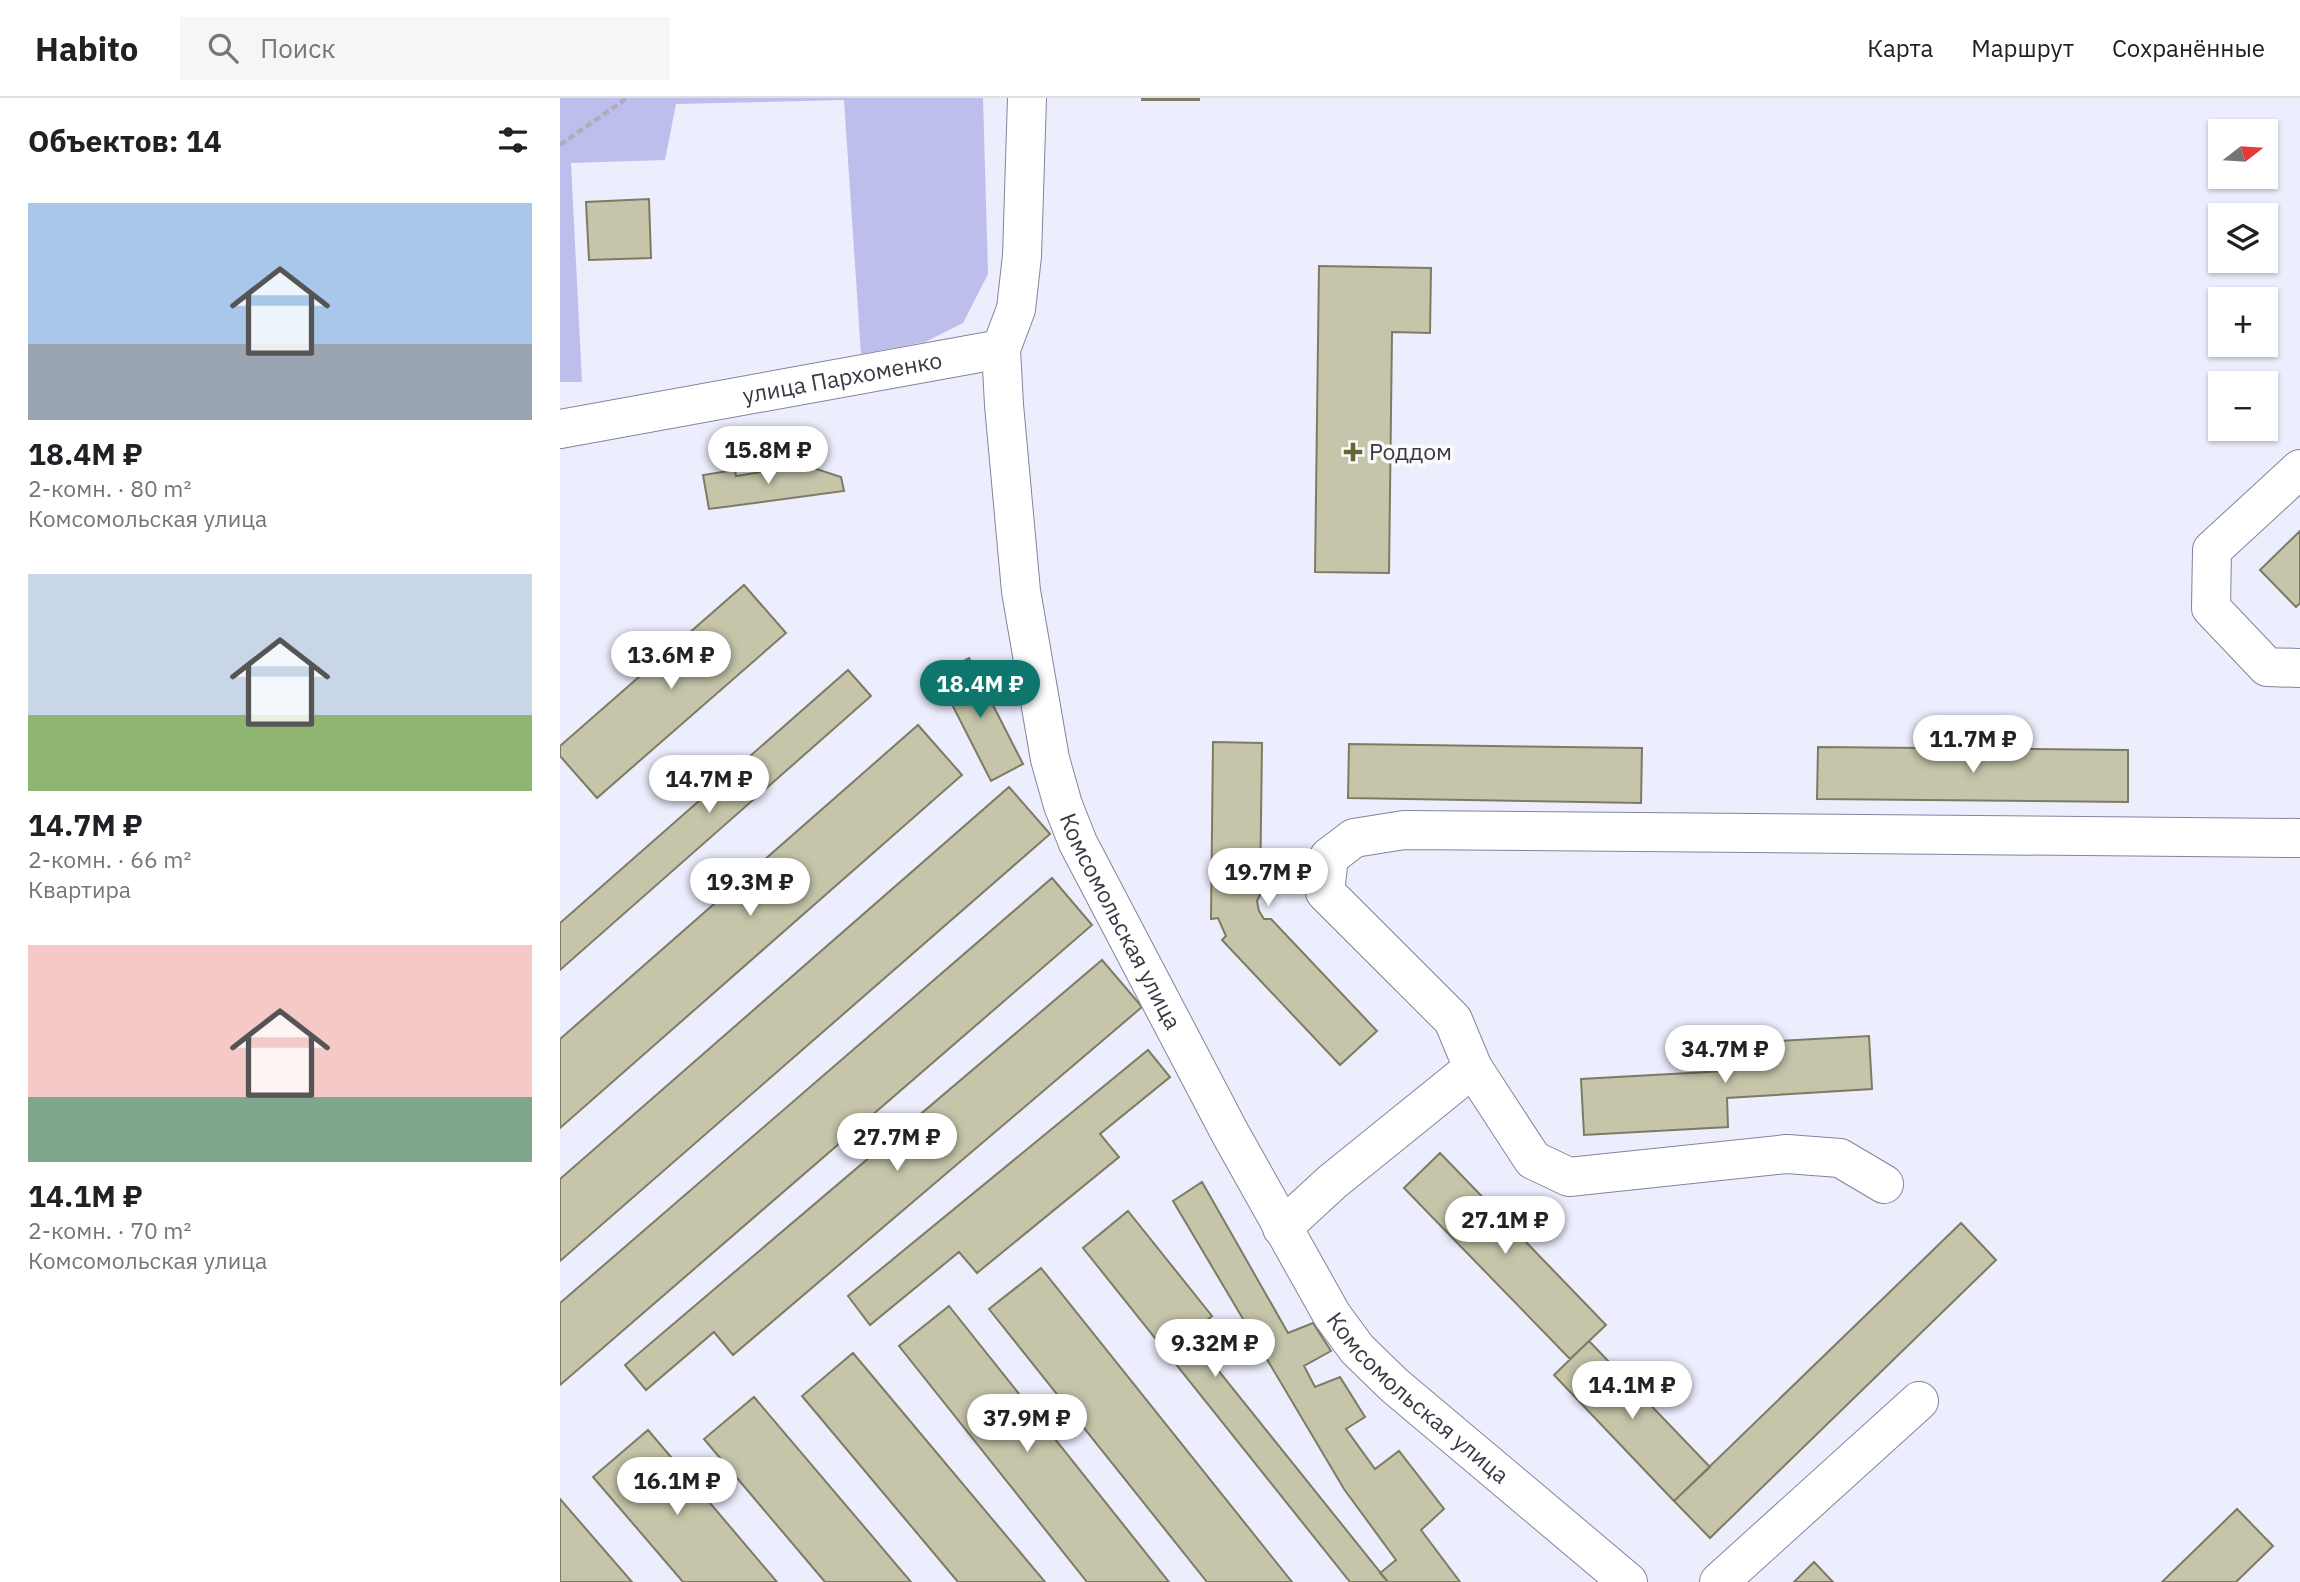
<!DOCTYPE html>
<html lang="ru">
<meta charset="utf-8">
<style>
:root{--surface:#fff;--page:#f6f6f6;--text:#202124;--muted:#757577;--line:#e0e0e0;--accent:#0f766e}
body{margin:0;font-family:"IBM Plex Sans",sans-serif;background:var(--page);color:var(--text);height:100vh;display:flex;flex-direction:column;font-size:26px;white-space:nowrap}
*{box-sizing:border-box;margin:0}
p{font-size:23px;color:var(--muted)}
.icon{flex:none;width:38px;height:38px;fill:none;stroke:currentColor;stroke-width:2;stroke-linecap:round;stroke-linejoin:round}
.map{position:relative;flex:1;overflow:hidden}
.panel{display:flex;flex-direction:column;background:var(--surface);width:560px}
.panel>*{flex:none}
.needle{width:46px;rotate:73deg}
.fabs{position:absolute;left:1648px;top:21px;display:grid;gap:14px}
.fabs a{display:grid;place-items:center;width:70px;height:70px;border-radius:0px;background:var(--surface);box-shadow:0 2px 5px #0004;font-size:35px}
.price{position:absolute;translate:-50% -60px;padding:0 16px;border-radius:24px;background:#fff;color:#222;font-size:23px;line-height:46px;filter:drop-shadow(0 2px 4px #0008)}
.price::after{content:'';position:absolute;left:50%;top:42px;width:21px;height:16px;margin-left:-10px;background:inherit;clip-path:polygon(0 0,100% 0,50% 100%)}
.price.selected{background:var(--accent);color:#fff}
ul{padding:0;list-style:none}
li{display:grid;align-content:center;gap:14px;height:371px;padding:0 28px}
li span{display:grid;place-items:center;height:217px;border-radius:0px;color:#555}
li>.icon{margin-inline-start:auto}
span .icon{width:126px;height:126px;fill:#fffc;stroke-width:1}
li b{font-size:30px}
h2{display:flex;justify-content:space-between;align-items:center;height:84px;padding:0 28px;font-size:30px}
header{display:flex;align-items:center;gap:42px;box-sizing:border-box;height:98px;padding:0 35px;background:var(--surface);border-bottom:2px solid var(--line)}
header strong{font-size:33px}
nav{display:flex;gap:38px;margin-inline-start:auto;font-size:24px}
.search{width:490px;height:63px;background:var(--page);display:flex;align-items:center;gap:18px;box-sizing:border-box;padding:0 24px;border-radius:0px;color:var(--muted);font-size:26px}
main{display:flex;flex:1;min-height:0}
.map>svg:first-child{display:block}
</style>
<header>
<strong>Habito</strong>
<div class="search"><svg class="icon" aria-label="search" viewBox="0 0 24 24"><circle cx="10" cy="10" r="6"/><path d="M15 15l6 6"/></svg>Поиск</div>
<nav><a>Карта</a><a>Маршрут</a><a>Сохранённые</a></nav>
</header>
<main>
<section class="panel">
<h2>Объектов: 14<svg class="icon" aria-label="filters" viewBox="0 0 24 24"><path d="M4 7h16M4 17h16"/><circle cx="9" cy="7" r="2"/><circle cx="15" cy="17" r="2"/></svg></h2>
<ul>
<li><span style="background:linear-gradient(#a9c7e8 65%,#9aa5b1 0)"><svg class="icon" aria-label="home" viewBox="0 0 24 24"><path d="M3 11l9-7 9 7M6 9v11h12V9"/></svg></span><div><b>18.4M ₽</b><p>2-комн. · 80 m²</p><p>Комсомольская улица</p></div></li>
<li><span style="background:linear-gradient(#c9d6e8 65%,#8fb573 0)"><svg class="icon" aria-label="home" viewBox="0 0 24 24"><path d="M3 11l9-7 9 7M6 9v11h12V9"/></svg></span><div><b>14.7M ₽</b><p>2-комн. · 66 m²</p><p>Квартира</p></div></li>
<li><span style="background:linear-gradient(#f6c9c9 70%,#7fa58c 0)"><svg class="icon" aria-label="home" viewBox="0 0 24 24"><path d="M3 11l9-7 9 7M6 9v11h12V9"/></svg></span><div><b>14.1M ₽</b><p>2-комн. · 70 m²</p><p>Комсомольская улица</p></div></li>
</ul>
</section>
<div class="map">
<svg width="1740" height="1484" viewBox="0 0 1740 1484">
<rect width="100%" height="100%" fill="#ecedfd"/>
<!-- green -->
<path fill="#bdbeec" d="M0 0H423L428 176 403 225 365 244 301 256 284 2 116 6 105 62 11 65 22 284H0Z"/>
<!-- building -->
<path fill="#c6c5aa" stroke="#7d7b63" stroke-width="2" d="M582 0H639V2H582Z
M89 101 91 160 29 162 26 104Z
M759 168 871 170 870 235 832 234 829 475 755 474Z
M244 367 281 379 284 393 149 411 143 377 175 372 176 378Z
M1740 433V505L1736 509 1700 472Z
M184 487 226 535 37 700 0 658V648Z
M409 560 463 666 431 683 377 577Z
M288 572 311 598 0 872V825Z
M358 627 402 677 0 1030V941Z
M653 644 702 645 700 797 697 803 699 813 704 821H711L817 933 780 967 662 842 666 838 658 820 651 821Z
M789 646 1082 650 1081 705 788 700Z
M1258 649 1568 652V704L1257 701Z
M449 689 490 736 0 1163V1081Z
M492 780 532 827 0 1287V1205Z
M542 862 582 909 173 1257 154 1234 86 1292 65 1267Z
M1309 938 1312 991 1167 1000 1168 1029 1024 1037 1021 981 1165 973 1164 946Z
M588 952 610 979 540 1036 559 1059 417 1175 399 1154 310 1227 288 1198Z
M880 1055 1046 1227 1010 1261 844 1090Z
M642 1084 728 1235 753 1225 771 1253 744 1268 755 1289 780 1279 805 1319 786 1331 815 1371 839 1353 884 1411 861 1432 900 1484H828L820 1475 836 1462 784 1391 613 1103Z
M568 1113 652 1218 629 1236 828 1484H790L523 1150Z
M1401 1125 1436 1162 1150 1440 1114 1403Z
M481 1170 732 1484H647L429 1211Z
M389 1208 609 1484H527L339 1248Z
M1029 1243 1150 1369 1114 1403 994 1277Z
M293 1255 485 1484H398L242 1298Z
M194 1299 351 1484H265L144 1341Z
M88 1332 217 1484H123L33 1379Z
M0 1401 72 1484H0Z
M1677 1411 1713 1448 1676 1484H1602Z
M1254 1464 1273 1484H1234Z"/>
<g fill="none" stroke-linecap="round" stroke-linejoin="round">
<!-- minor casing -->
<g stroke="#83849c" stroke-width="40">
<g id="minor">
<path id="s1" d="M467 0 462 158 456 211 441 251 444 307 461 493 490 661 503 707 518 745 670 1035 772 1217 797 1251 834 1287 1068 1484"/>
<path id="s2" d="M0 331 441 251"/>
<path d="M1740 371 1652 452 1651 510 1707 569 1740 570"/>
<path d="M1324 1086 1280 1060 1227 1056 1009 1079 973 1062 913 970 893 922 765 794 769 759 794 740 844 732 1740 740"/>
<path d="M722 1130 772 1084 913 970"/>
<path d="M1159 1484 1359 1303"/>
</g>
</g>
<!-- path -->
<path stroke="#adaebc" stroke-width="4.5" stroke-dasharray="7 3.5" stroke-linecap="butt" d="M0 47 67 0"/>
<!-- minor -->
<use href="#minor" stroke="#fff" stroke-width="38"/>
</g>
<!-- markers -->
<path fill="#686430" stroke="#fbfbfb" stroke-width="2.5" d="M789.5 343.5h7v7h7v7h-7v7h-7v-7h-7v-7h7z"/>
<g text-anchor="middle" stroke-width="7" stroke-linejoin="round" paint-order="stroke">
<!-- street labels -->
<g font-size="23" fill="#383943" stroke="#fbfbfb">
<text dy="8" stroke="none"><textPath href="#s2" startOffset="287">улица Пархоменко</textPath></text>
<text dy="8" stroke="none"><textPath href="#s1" startOffset="845">Комсомольская улица</textPath></text>
<text dy="8" stroke="none"><textPath href="#s1" startOffset="1412">Комсомольская улица</textPath></text>
</g>
<!-- poi labels -->
<g font-size="23" fill="#383943" stroke="#fbfbfb" text-anchor="start">
<text x="809" y="362">Роддом</text>
</g>
</g>
</svg>
<div class="fabs">
<a><svg class="needle" viewBox="-14 -14 28 28"><path d="M0-13l5 13h-10z" fill="#e53935"/><path d="M0 13l5-13h-10z" fill="#757577"/></svg></a>
<a><svg class="icon" aria-label="layers" viewBox="0 0 24 24"><path d="M12 4l9 5-9 5-9-5zM3 14l9 5 9-5"/></svg></a>
<a>+</a>
<a>−</a>
</div>
<b class="price" style="left:208px;top:388px">15.8M ₽</b>
<b class="price" style="left:111px;top:593px">13.6M ₽</b>
<b class="price selected" style="left:420px;top:622px">18.4M ₽</b>
<b class="price" style="left:1413px;top:677px">11.7M ₽</b>
<b class="price" style="left:149px;top:717px">14.7M ₽</b>
<b class="price" style="left:708px;top:810px">19.7M ₽</b>
<b class="price" style="left:190px;top:820px">19.3M ₽</b>
<b class="price" style="left:1165px;top:987px">34.7M ₽</b>
<b class="price" style="left:337px;top:1075px">27.7M ₽</b>
<b class="price" style="left:945px;top:1158px">27.1M ₽</b>
<b class="price" style="left:655px;top:1281px">9.32M ₽</b>
<b class="price" style="left:1072px;top:1323px">14.1M ₽</b>
<b class="price" style="left:467px;top:1356px">37.9M ₽</b>
<b class="price" style="left:117px;top:1419px">16.1M ₽</b>
</div>
</main>
